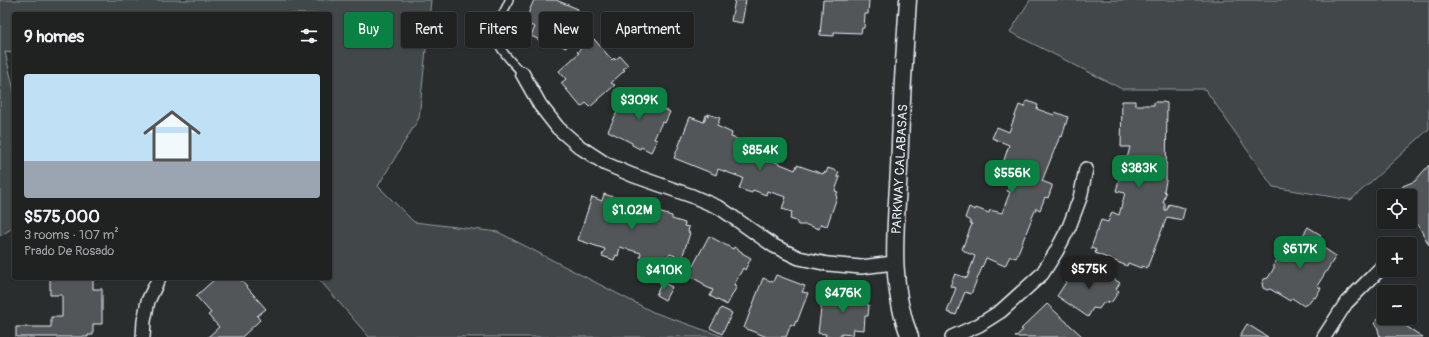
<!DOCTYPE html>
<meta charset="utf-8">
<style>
:root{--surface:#202222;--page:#282a2a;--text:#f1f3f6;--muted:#a2a4a5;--line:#3d3f40;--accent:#0b8043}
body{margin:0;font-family:Pangolin,sans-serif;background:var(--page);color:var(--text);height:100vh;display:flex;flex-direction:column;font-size:15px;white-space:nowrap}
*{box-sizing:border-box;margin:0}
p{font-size:13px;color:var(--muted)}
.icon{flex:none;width:22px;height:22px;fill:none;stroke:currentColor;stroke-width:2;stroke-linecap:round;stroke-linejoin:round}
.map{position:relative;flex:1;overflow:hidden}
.side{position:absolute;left:12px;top:12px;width:320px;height:268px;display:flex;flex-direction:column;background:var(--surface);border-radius:4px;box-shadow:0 1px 3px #0004,0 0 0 1px var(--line)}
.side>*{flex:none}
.guide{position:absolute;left:344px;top:12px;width:380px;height:36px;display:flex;gap:8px}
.tools{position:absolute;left:1377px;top:189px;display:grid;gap:8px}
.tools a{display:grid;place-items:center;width:40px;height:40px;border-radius:4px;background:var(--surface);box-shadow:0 1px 3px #0004,0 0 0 1px var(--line);font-size:20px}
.price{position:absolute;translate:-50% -34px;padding:0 9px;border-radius:8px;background:var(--accent);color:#fff;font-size:13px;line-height:26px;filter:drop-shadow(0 1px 2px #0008)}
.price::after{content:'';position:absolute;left:50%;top:24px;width:12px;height:9px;margin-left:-6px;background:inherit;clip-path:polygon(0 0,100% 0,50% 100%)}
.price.selected{background:#222;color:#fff}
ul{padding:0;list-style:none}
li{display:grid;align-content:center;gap:8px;height:212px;padding:0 12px}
li span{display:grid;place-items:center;height:124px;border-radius:4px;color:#555}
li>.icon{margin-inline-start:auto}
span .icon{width:72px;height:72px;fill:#fffc;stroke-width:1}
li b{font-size:17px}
h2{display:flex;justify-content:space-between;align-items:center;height:48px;padding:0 12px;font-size:17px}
.chip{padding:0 14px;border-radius:4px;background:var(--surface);box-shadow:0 1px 3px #0004,0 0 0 1px var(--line);font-size:14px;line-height:36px}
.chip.selected{background:var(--accent);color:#fff}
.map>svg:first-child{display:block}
</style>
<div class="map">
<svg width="1429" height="337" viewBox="0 0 1429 337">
<rect width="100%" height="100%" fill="#2a2d2e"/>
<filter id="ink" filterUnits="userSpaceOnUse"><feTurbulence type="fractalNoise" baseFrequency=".025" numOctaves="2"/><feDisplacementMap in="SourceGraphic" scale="8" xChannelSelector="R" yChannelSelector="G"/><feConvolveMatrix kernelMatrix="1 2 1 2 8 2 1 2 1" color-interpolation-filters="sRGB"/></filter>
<g filter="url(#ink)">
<!-- green -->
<path fill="#424648" stroke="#959ca0" d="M0 0H431L419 118 378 186 414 222 498 232 653 312 724 337H369L318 278H330V14H14V53L5 52 14 91V227L0 236Z
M1030 0H1429V129L1351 200 1273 187 1205 89H1122L1010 32Z"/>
<!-- building -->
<path fill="#535759" stroke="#e8f1f8" d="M534 0H556L578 9 571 29 573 30 566 48 546 39 544 42 531 36 535 27 524 23Z
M735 0H746L742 23 731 21Z
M823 0H869L868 14H865L864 28H862L861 33 834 32V36L820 35Z
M594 39 612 60 614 58 615 60 620 56 628 65 623 69 625 70 611 83 615 85 590 107 586 103 581 107 561 83 566 79 559 71 579 53 577 52 590 41 591 42Z
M627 91 642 98 643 96 657 103 656 105 670 112 665 123 662 122 654 139 657 140 651 152 641 147 640 149 632 145V143L608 131Z
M1028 101 1038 105 1037 109 1054 115 1055 112 1068 117 1062 137 1060 136 1042 181 1052 185V187L1048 198 1045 197 1040 210 1036 208 1016 258 1010 256 1005 266 986 258 971 294 965 292 956 315 947 312 956 288 950 286 955 274 967 278 975 256 965 252V251L962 249 972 224 970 223V221L965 218 969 207 975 210 976 208 989 213 990 210 1002 213 1010 192 1007 191 1011 181 993 173 998 161 1003 163 1009 145 992 138 997 127 1009 132 1019 105 1024 107 1025 103Z
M1122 101H1135V105H1154V102H1163L1167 103 1166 181 1164 191 1166 193 1163 203H1165V210H1167L1169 204 1185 208 1182 220 1167 217 1147 268 1142 266 1141 268 1128 263 1127 266 1095 253 1096 250 1091 248 1101 220 1108 222 1112 212 1119 215 1125 193 1116 191 1120 176 1122 177 1130 147H1121Z
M708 114 720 118 717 126 732 133 731 137 751 144 752 141 767 147 765 151 774 155 773 161 795 170 797 165 823 174 824 172 826 173 828 168 839 172 837 177H840L835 191 838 192 836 196 837 197 827 226 821 224 819 229 807 225H798L796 221 790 219 792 212 782 209 786 197 767 191 766 195 753 190 752 193 739 189 743 178 718 169 716 175 674 158 690 117 704 122 706 115 708 116Z
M1429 165V245L1410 210V196H1398L1403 186 1415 181Z
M604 194 633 203 632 208 637 210 636 214 655 221 658 212 672 216V219L685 223 684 226 689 227 688 232 690 233 682 258 670 254 666 259 658 256 655 262 640 257 641 253 620 247 618 256 616 255 614 260 602 256 605 249 578 240 592 197 602 201Z
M1308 227 1321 235 1316 243 1336 256 1317 286 1321 288 1315 298 1313 297 1307 305 1306 304 1304 306 1292 298 1290 301 1270 289 1267 290 1263 288 1262 283 1264 279 1268 278 1274 268V265L1276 261 1279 260 1289 246 1294 250Z
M709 236 733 249 734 247 742 252V253L751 258 745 270 743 268 734 285 737 286 727 305 710 296 713 290 704 286V284L688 275Z
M1090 263 1120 283 1116 289 1119 291 1111 303 1108 301 1107 303 1104 302 1099 309 1093 308 1088 317 1057 296 1076 267 1084 273Z
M776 275 805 286 802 292 808 293 797 322 796 321 794 326 791 324 786 337H767L744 328 763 278 773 282Z
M50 278H93V289H102V324H93V335H88V337H16V327H51V317H62V295H50Z
M216 278H239L266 309 257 316 260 320 242 337H208L219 327 208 315 211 313 196 296Z
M662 282 672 287 665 300 656 295Z
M836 289 847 290V294L861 295V299L867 300V305H869L868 316H865L864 330 853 329 852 335 841 334V337H825L826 334 818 333 822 300 833 301 834 290Z
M1047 304 1083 337H1015L1023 330 1021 329Z
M721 308 732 313 722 334 710 328Z
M1378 318H1393L1423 337H1380L1377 326 1374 324Z
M1247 324 1268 337H1239Z"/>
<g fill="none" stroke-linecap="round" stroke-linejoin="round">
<!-- service casing -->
<g stroke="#e8f1f8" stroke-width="10">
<path id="service" d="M509 0C506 9 500 17 497 25 490 43 512 62 522 73"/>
</g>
<!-- minor casing -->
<g stroke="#e8f1f8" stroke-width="16">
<path id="minor" d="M522 73 540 105 558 128 580 147 606 164 632 175 692 196 720 208 774 246 799 258 828 264 861 267 894 263
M143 337 144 321 148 301 159 278
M952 337 979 325 1001 311 1042 274 1056 252 1069 227 1080 198 1086 169
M1324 337 1346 303 1382 267"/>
</g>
<!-- tertiary casing -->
<g stroke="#e8f1f8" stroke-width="19">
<path id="tertiary" d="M908 0C904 56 901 113 899 169 896 225 888 284 910 337"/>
</g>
<!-- service -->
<use href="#service" stroke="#2a2d2e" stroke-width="7"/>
<!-- minor -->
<use href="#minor" stroke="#2a2d2e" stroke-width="13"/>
<!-- tertiary -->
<use href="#tertiary" stroke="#2a2d2e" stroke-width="16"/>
</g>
</g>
<g text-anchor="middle" stroke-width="3" stroke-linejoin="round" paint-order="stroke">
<!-- street labels -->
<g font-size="13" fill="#e8f1f8" stroke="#2a2d2e">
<text transform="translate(899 169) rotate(-87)" y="5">PARKWAY CALABASAS</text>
</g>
</g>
</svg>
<div class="tools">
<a><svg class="icon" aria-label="locate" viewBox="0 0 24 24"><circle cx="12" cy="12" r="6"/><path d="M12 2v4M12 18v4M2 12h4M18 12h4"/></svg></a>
<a>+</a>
<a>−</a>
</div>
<b class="price" style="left:639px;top:121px">$309K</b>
<b class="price" style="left:760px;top:171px">$854K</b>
<b class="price" style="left:1139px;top:189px">$383K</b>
<b class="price" style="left:1012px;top:194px">$556K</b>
<b class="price" style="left:632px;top:231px">$1.02M</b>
<b class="price" style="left:1300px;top:270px">$617K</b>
<b class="price selected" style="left:1089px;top:290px">$575K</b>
<b class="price" style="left:664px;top:291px">$410K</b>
<b class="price" style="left:843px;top:314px">$476K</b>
<div class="guide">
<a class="chip selected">Buy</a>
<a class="chip">Rent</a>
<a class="chip">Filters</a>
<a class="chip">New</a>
<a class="chip">Apartment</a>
</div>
<section class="side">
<h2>9 homes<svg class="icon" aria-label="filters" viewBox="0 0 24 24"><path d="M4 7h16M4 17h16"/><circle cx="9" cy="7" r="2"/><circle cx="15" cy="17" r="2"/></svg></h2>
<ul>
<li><span style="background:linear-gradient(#bfe0f5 70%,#9aa5b1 0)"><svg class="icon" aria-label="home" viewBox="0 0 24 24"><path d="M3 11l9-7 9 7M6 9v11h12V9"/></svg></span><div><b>$575,000</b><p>3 rooms · 107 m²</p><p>Prado De Rosado</p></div></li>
</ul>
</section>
</div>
